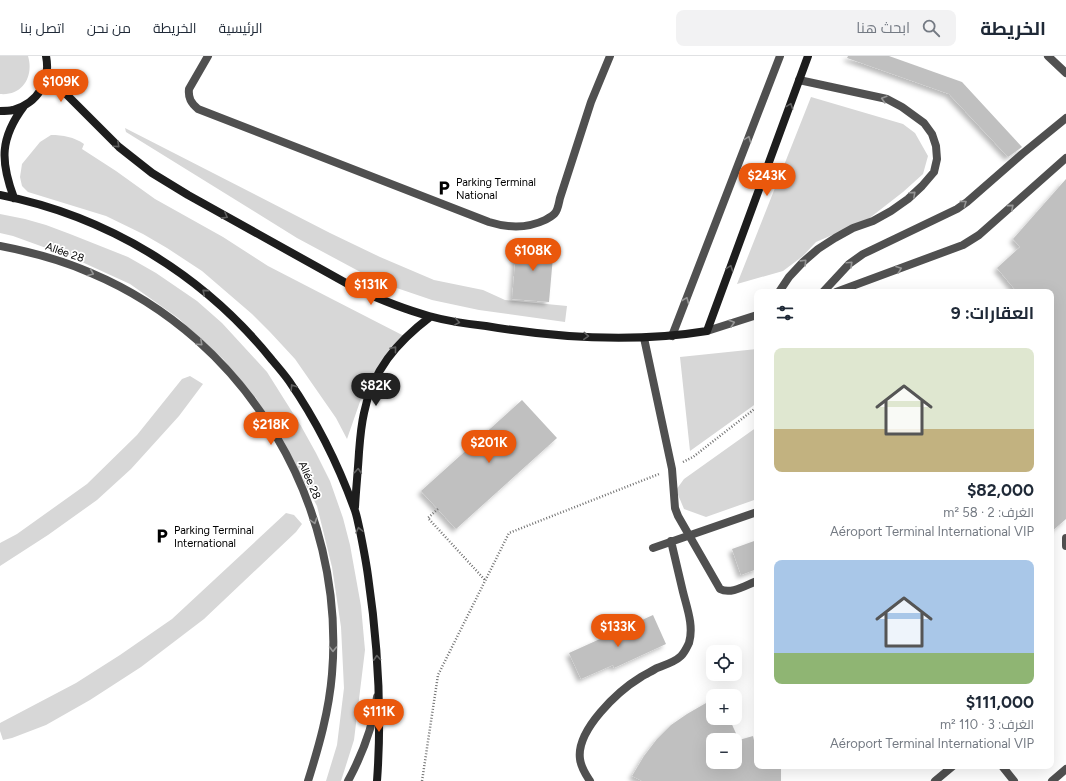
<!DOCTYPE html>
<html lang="ar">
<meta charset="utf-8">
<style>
:root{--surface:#fff;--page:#f2f2f3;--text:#1f2937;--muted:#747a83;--line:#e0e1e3;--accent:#ea580c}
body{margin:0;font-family:Figtree,Cairo,sans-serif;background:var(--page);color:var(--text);direction:rtl;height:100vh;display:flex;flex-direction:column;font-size:15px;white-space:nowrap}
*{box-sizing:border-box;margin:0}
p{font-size:13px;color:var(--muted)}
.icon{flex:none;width:22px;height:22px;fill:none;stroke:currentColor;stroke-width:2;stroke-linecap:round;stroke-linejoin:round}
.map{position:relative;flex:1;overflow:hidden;direction:ltr}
.drawer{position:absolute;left:754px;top:233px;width:300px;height:480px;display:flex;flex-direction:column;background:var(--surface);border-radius:8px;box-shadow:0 4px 16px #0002;direction:rtl}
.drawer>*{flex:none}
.fabs{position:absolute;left:706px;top:589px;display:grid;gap:8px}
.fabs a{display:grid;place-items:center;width:36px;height:36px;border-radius:8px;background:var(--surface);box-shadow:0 4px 16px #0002;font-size:20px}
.price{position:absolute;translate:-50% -34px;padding:0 9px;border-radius:14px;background:var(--accent);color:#fff;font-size:13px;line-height:26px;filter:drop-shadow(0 1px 2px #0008)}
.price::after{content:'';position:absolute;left:50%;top:24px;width:12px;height:9px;margin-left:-6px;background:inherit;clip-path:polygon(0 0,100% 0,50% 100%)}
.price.selected{background:#222;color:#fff}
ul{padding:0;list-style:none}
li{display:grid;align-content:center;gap:8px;height:212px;padding:0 20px}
li span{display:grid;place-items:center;height:124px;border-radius:8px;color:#555}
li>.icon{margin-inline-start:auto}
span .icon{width:72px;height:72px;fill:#fffc;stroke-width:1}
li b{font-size:17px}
h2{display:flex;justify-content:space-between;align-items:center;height:48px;padding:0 20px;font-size:17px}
header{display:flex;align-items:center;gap:24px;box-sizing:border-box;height:56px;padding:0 20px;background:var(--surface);border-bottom:1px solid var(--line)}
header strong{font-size:19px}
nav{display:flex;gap:22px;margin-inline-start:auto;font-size:14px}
.search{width:280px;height:36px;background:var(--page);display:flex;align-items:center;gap:10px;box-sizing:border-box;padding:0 14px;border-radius:8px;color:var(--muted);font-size:15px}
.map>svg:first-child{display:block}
</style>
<header>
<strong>الخريطة</strong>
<div class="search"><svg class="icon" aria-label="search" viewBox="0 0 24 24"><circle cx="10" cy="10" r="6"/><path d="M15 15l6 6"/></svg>ابحث هنا</div>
<nav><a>الرئيسية</a><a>الخريطة</a><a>من نحن</a><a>اتصل بنا</a></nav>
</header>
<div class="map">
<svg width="1066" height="725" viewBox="0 0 1066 725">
<defs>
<filter id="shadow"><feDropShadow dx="-3.5" dy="3.5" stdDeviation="2" flood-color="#0004"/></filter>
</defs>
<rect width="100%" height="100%" fill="#fff"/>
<!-- green -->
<path fill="#d7d7d7" d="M0 0H28C34 20 23 40 0 38Z
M811 41 903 68 915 77 928 100 923 118 903 136 867 164 816 186 803 200 783 215 737 228Z
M125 72 330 177 380 201 434 224 483 234 505 244 567 250 565 266 479 254 432 244 379 226 297 182 134 81 126 76Z
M51 79C63 79 74 81 84 88L82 93 116 115 155 143 223 181 268 210 330 242 406 281 363 337 347 383 336 362 295 303 270 276 252 258 202 215 167 192 143 178 106 160 28 136 22 130 20 121 22 108 40 86Z
M0 158 25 163 46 169 70 178 128 201 156 217 197 245 222 267 267 316 301 370 316 397 330 425 343 462 350 489 361 550 365 594 354 684 341 725H326L337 689 344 632 341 571 332 511 317 450 287 394 256 342 223 303 178 262 130 228 71 201 13 180 0 177Z
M757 293V347L690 395 680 301Z
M190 320 203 328 179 360 131 413 97 444 48 479 0 510V487L17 478 87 428 137 379 182 323Z
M757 371V443L706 461 684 453 676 434 684 423Z
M286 457 294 459 302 468 296 476 204 563 141 611 90 644 46 669 12 682 3 684 0 675V667L76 627 120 599 172 563Z"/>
<!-- building -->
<path fill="#c0c0c0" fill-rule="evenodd" filter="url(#shadow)" d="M848 0H889L962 26 1022 91 1008 101 949 38 847 2Z
M1066 123V463L1051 476V236H1017L997 212 1020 191 1013 183Z
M517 185 554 189 549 246 512 243Z
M522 344 557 382 456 473 421 435Z
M757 484V513L741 519 732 493Z
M653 559 666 588 614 612 613 609 581 623 569 597Z
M713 643V662H729L739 684 753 680 757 697V710H781V725H642L632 720 644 700 657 683 671 669 687 658ZM713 684H735V706H713Z"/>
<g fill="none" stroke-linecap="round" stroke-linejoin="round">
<!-- path -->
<path stroke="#727272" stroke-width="2.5" stroke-dasharray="1 2" stroke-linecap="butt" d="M683 406 693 401 757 351
M438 453 428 462 485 524
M422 725 438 619 509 477 659 418"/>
<!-- lane -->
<path stroke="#505050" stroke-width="8" d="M208 0 189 33C188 42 191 47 198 53L489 166C508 172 526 173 545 164 548 162 553 160 555 157 558 154 559 146 560 142L591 46 610 0
M1048 0 1066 17
M779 236 789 221 803 206 818 193 835 182 853 172 873 165 891 155 908 143 922 130 934 116 937 103 936 90 932 78 924 67 902 51 887 43 799 24
M823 236 849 208 863 198 957 153 967 146 1022 98 1066 62
M836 236 963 189 979 179 1066 102
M707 275 757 259
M672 280 780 0
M644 282 672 413 675 452 678 460 720 533C731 539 746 529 757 525
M1066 482V490
M653 492 757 456
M1002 710 1014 725
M590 725C586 719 581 712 580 703 576 674 618 635 641 621 646 618 652 615 657 612 665 609 675 606 681 600 685 596 687 591 689 587 694 570 687 552 683 536 679 519 675 502 671 485
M935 725 953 710
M1052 725 1066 713"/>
<!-- street -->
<path stroke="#505050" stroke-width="8" d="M0 190C31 196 62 204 91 217 248 283 346 450 332 618 329 655 319 690 308 725
M348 725C362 699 373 671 377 641"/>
<!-- secondary -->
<path stroke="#1d1d1d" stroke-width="8" d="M47 19 119 91 152 117 188 139 355 232C379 243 403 253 429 260 447 265 467 268 486 270 558 282 634 287 707 275L808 0
M0 55C4 55 9 55 13 54 38 47 51 25 46 0
M0 139C107 160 204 219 272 304 278 311 284 318 289 325 316 364 338 408 354 452 357 459 358 467 360 475 363 490 366 505 368 520 378 588 382 657 377 725
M14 142C0 105 0 82 24 50
M355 451C356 433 358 414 359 396 360 383 361 370 364 357 372 315 397 286 430 261"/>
</g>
<!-- one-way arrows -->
<defs><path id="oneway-chevron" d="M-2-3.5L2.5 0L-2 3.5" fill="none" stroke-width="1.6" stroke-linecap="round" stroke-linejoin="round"/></defs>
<g stroke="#969696">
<use href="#oneway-chevron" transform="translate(884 43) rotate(-164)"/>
<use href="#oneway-chevron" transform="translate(748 83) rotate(-69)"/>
<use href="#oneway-chevron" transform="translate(913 138) rotate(-42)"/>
<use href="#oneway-chevron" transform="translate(964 147) rotate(-36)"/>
<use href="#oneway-chevron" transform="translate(1011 151) rotate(-41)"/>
<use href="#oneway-chevron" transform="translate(804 206) rotate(-44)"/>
<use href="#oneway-chevron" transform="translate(850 208) rotate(-43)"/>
<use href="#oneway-chevron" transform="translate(899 213) rotate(-20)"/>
<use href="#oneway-chevron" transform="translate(91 217) rotate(23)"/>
<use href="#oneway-chevron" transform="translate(686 244) rotate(-68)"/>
<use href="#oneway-chevron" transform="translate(732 267) rotate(-18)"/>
<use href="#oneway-chevron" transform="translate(200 287) rotate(42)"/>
<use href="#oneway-chevron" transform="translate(314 465) rotate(72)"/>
<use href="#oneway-chevron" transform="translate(333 593) rotate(91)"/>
</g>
<g stroke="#616161">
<use href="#oneway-chevron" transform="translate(790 50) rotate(-70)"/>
<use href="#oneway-chevron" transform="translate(117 89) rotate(42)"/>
<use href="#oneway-chevron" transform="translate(225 160) rotate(29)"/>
<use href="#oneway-chevron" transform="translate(730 212) rotate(-70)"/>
<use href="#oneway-chevron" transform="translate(205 236) rotate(-140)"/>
<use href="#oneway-chevron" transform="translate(457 266) rotate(10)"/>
<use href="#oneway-chevron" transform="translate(586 280) rotate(3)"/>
<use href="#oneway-chevron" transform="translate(394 293) rotate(-51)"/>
<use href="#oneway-chevron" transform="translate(293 331) rotate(-123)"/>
<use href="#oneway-chevron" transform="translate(358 415) rotate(-86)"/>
<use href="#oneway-chevron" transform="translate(359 474) rotate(-103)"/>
<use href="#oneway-chevron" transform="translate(377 602) rotate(-94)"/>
</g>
<!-- icons -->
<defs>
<g id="parking-bare" transform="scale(1.2)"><path d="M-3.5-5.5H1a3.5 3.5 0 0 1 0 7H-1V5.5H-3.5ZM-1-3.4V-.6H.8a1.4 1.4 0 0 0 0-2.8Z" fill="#000" stroke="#fff" stroke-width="2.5" paint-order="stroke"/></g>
</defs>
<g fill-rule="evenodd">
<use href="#parking-bare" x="444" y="132"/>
<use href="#parking-bare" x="162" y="480"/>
</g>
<g text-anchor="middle" stroke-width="3.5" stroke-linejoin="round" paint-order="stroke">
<!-- poi labels -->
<g font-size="11" fill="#000" stroke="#fff" text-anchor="start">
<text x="456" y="130">Parking Terminal<tspan x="456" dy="13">National</tspan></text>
<text x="174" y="478">Parking Terminal<tspan x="174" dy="13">International</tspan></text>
</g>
<!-- street labels -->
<g font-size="11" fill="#000" stroke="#fff">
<text transform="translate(65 196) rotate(19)" y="4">Allée 28</text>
<text transform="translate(310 424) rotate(67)" y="4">Allée 28</text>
</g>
</g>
</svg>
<div class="fabs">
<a><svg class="icon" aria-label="locate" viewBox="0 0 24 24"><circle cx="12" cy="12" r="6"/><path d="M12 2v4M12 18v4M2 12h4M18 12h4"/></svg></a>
<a>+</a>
<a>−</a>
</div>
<b class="price" style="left:61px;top:47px">$109K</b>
<b class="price" style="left:767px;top:141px">$243K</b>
<b class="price" style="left:533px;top:216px">$108K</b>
<b class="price" style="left:371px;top:250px">$131K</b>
<b class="price selected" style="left:376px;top:351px">$82K</b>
<b class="price" style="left:271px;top:390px">$218K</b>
<b class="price" style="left:489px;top:408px">$201K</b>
<b class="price" style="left:618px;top:592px">$133K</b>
<b class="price" style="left:379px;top:677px">$111K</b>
<section class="drawer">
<h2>العقارات: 9<svg class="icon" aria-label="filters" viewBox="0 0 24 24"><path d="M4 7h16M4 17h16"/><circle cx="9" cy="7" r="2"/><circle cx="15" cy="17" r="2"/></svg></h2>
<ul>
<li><span style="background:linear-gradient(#dfe7d0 65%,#c2b280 0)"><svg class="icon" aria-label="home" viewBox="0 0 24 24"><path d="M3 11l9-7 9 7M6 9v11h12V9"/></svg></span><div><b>$82,000</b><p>الغرف: 2 · 58 m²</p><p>Aéroport Terminal International VIP</p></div></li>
<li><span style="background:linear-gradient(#a9c7e8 75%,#8fb573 0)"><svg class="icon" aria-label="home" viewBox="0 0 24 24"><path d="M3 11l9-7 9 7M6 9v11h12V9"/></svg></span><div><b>$111,000</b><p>الغرف: 3 · 110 m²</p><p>Aéroport Terminal International VIP</p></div></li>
</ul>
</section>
</div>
